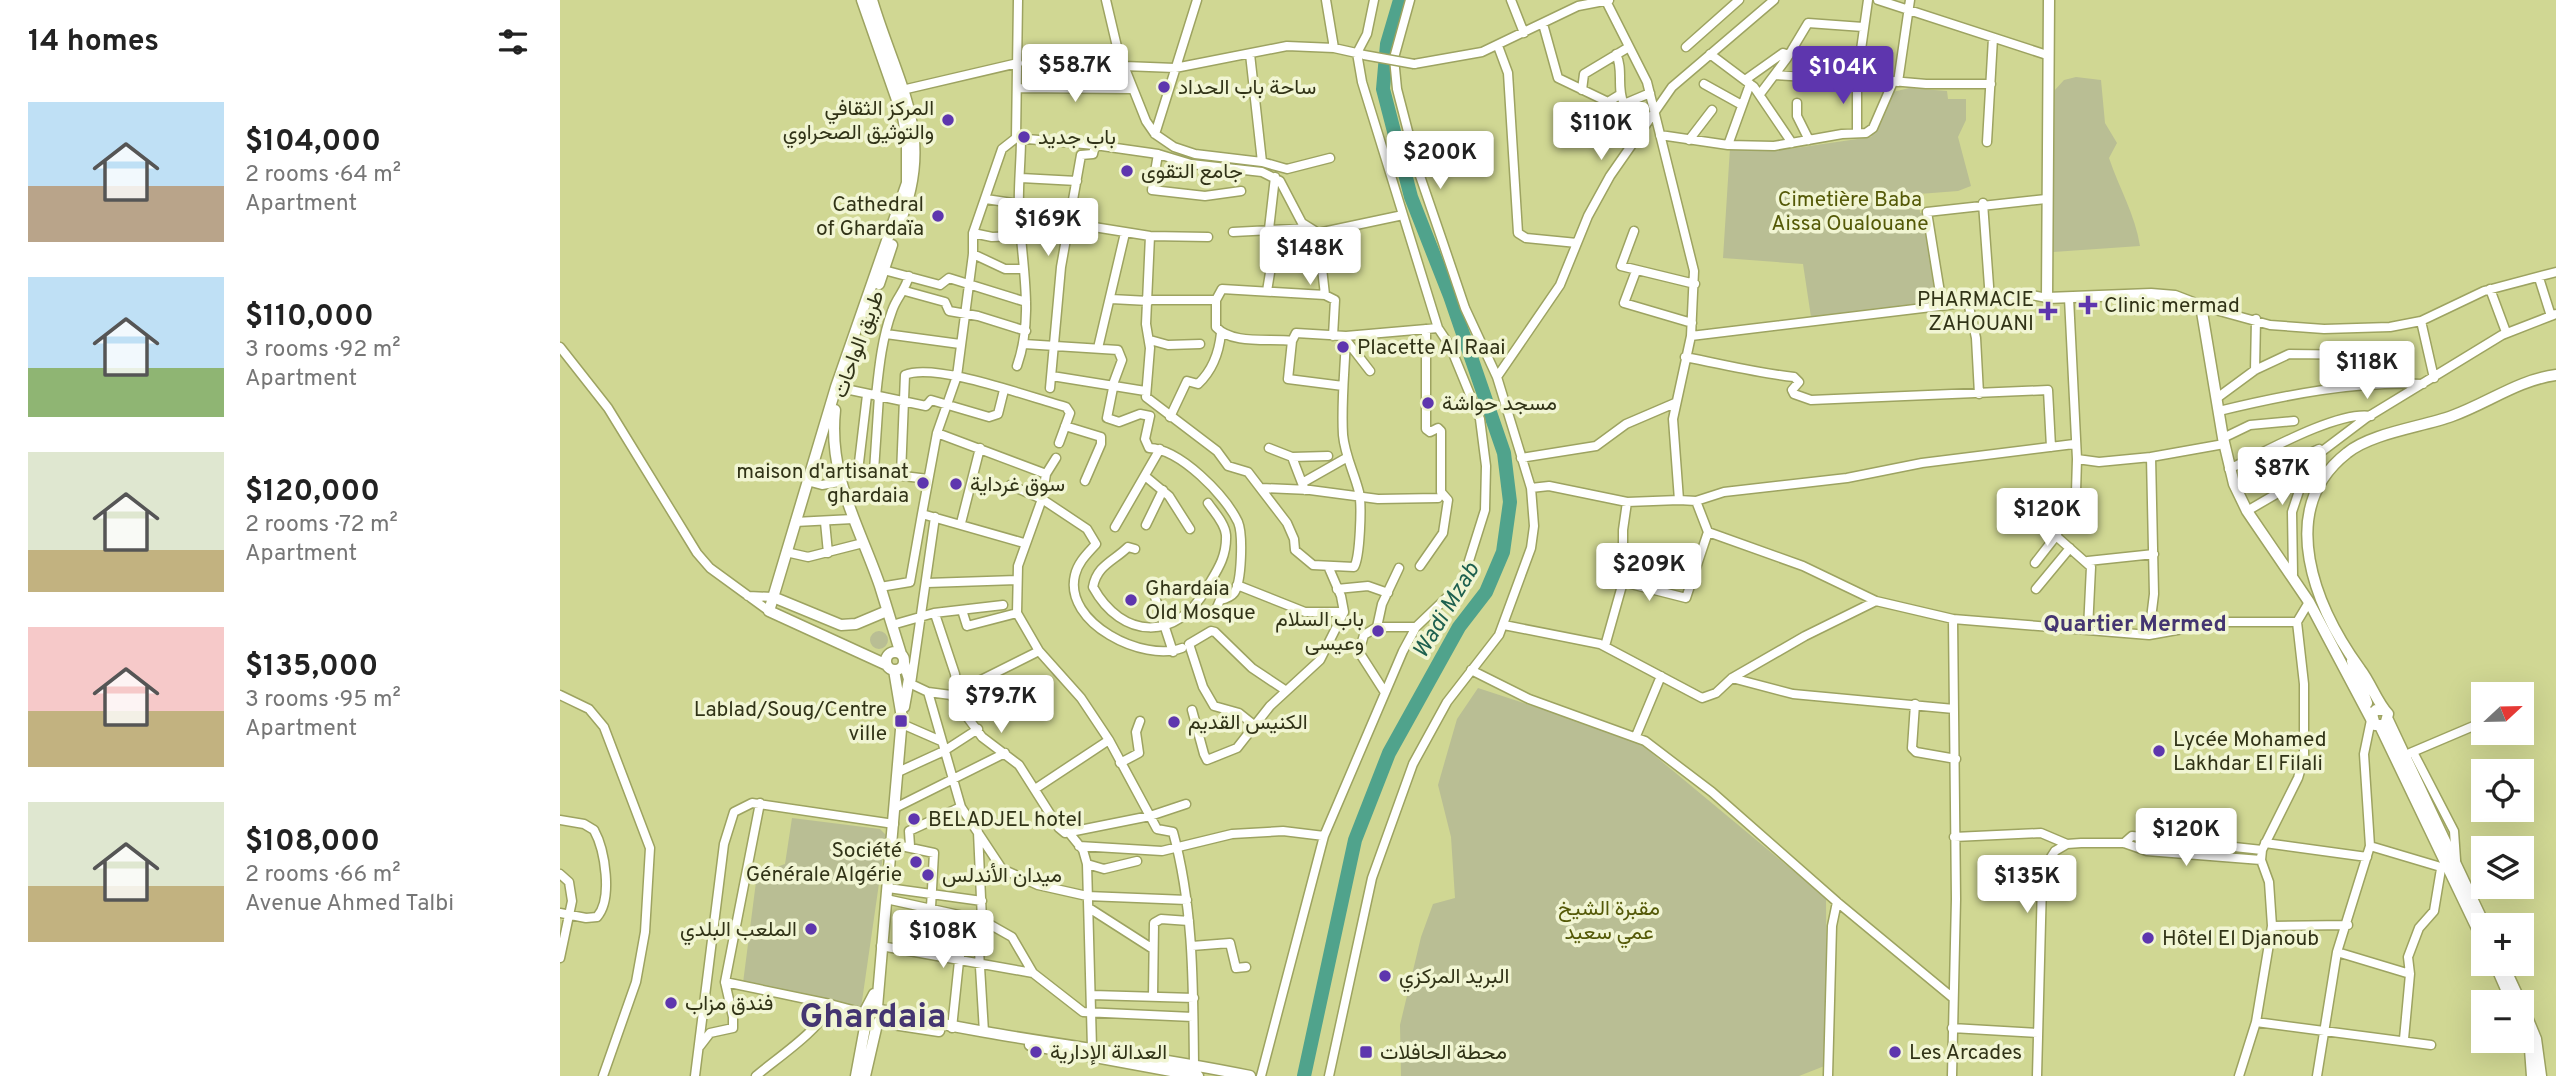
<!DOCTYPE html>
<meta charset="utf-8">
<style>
:root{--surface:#fff;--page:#f6f6f6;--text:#222;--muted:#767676;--accent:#5e36ae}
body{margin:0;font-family:Overpass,Vazirmatn,sans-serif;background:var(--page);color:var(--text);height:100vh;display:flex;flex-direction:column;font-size:26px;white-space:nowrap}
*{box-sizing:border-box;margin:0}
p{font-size:23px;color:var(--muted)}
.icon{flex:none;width:38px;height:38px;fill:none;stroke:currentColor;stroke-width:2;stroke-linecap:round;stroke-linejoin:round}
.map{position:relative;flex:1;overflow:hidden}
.details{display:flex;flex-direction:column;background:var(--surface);width:560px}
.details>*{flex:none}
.needle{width:46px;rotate:68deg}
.controls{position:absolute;left:1911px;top:682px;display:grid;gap:14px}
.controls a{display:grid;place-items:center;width:63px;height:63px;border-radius:0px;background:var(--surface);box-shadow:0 7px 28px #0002;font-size:35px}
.price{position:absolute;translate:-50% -60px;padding:0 16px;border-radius:7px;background:#fff;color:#222;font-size:23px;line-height:46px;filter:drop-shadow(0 2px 4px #0008)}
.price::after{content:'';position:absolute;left:50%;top:42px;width:21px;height:16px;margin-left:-10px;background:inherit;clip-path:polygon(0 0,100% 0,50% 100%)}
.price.on{background:var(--accent);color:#fff}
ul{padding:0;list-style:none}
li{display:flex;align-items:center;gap:21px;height:175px;padding:0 28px}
li span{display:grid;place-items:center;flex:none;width:196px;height:140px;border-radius:0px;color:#555}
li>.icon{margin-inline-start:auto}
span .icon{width:84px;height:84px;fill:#fffc;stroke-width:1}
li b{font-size:30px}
h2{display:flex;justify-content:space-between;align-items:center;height:84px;padding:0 28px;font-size:30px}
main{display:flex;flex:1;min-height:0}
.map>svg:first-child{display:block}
</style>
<main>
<section class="details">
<h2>14 homes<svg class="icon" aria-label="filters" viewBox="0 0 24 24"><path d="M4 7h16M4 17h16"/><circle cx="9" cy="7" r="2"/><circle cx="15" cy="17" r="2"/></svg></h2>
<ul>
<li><span style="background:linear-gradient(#bfe0f5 60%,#b9a48a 0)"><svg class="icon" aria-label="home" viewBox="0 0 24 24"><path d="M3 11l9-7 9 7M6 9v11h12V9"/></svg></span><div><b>$104,000</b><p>2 rooms · 64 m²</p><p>Apartment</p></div></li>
<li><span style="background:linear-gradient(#bfe0f5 65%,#8fb573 0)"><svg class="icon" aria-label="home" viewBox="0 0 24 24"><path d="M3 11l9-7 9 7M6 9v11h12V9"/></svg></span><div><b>$110,000</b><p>3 rooms · 92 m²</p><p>Apartment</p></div></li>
<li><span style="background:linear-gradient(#dfe7d0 70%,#c2b280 0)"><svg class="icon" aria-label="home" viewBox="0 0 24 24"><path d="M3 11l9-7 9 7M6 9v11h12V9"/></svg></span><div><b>$120,000</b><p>2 rooms · 72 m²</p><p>Apartment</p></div></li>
<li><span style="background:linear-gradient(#f6c9c9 60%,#c2b280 0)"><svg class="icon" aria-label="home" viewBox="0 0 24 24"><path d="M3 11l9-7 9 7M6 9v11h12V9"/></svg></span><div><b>$135,000</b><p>3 rooms · 95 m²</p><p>Apartment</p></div></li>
<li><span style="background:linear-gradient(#dfe7d0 60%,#c2b280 0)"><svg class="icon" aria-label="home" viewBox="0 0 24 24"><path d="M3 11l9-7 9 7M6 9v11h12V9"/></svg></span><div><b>$108,000</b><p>2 rooms · 66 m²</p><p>Avenue Ahmed Talbi</p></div></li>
</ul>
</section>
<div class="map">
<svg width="1996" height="1076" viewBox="0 0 1996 1076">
<rect width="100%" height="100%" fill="#d0d793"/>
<!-- green -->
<path fill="#b9be94" d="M1516 77 1541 80 1545 123 1557 143 1549 158C1559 188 1575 214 1580 246L1493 252 1494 91 1504 80Z
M1349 88 1387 91 1388 99H1406V120L1398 137 1411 186 1398 191 1359 194 1360 213H1366L1381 302 1251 317 1243 264 1163 258 1170 148 1222 150 1311 137 1329 93Z
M310 640a9 9 0 1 1 18 0a9 9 0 1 1-18 0Z
M918 688 1076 740 1266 898 1267 1065 1239 1076H841L840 1025 861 937 873 904 895 898 891 837 878 785 897 719Z
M232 818 320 829 326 835 301 1008 183 983 197 874 225 864Z"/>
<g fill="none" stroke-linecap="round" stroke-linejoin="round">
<!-- river -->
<path stroke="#50a38c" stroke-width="14" d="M744 1076 795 840 829 753 899 627 926 592 943 552 950 502 944 453 890 296 851 197 823 89 827 44 840 0"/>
<!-- minor casing -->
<g stroke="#9da361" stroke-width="11">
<path id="minor" d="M458 0 456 138 442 149 413 233V254L397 376 377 433 362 514 464 543
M546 0 558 51 564 66 615 68 727 46 774 48 801 54
M766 0 774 48
M951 0 964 33
M1308 0 1297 78 1366 84H1431
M1318 0 1487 55
M1046 1 1087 82 1134 271 1131 336 1113 419 1119 500 1136 501 1148 532 1126 598 1063 582
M983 24 998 78 1048 102 1061 94
M938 46 948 73 958 233 966 238 1017 243
M1126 47 1179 0
M1232 50 1299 54
M690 54 702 162
M1056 54C1064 70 1056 88 1064 104L1090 93
M1150 54 1194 87 1232 143
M854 64 922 52 1018 6 1049 0
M564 66 586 121 595 134 614 147 635 154 702 162 727 169 770 158
M1215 75 1297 80
M1297 78V133
M1185 80 1223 53 1229 55
M1338 82 1350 0
M1144 84 1180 104
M457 88 573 89
M1022 90 1024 74 1069 47
M338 91 458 63
M1200 94 1227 58 1248 23 1303 27
M1237 103V116L1249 140
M595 134 637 0
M1100 135 1168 145 1214 146 1282 134 1306 133 1313 128 1333 82
M456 138 535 145 598 154 631 164 702 172 720 181 742 223 758 233 843 215
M1129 140 1152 110
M1427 142 1433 38
M1168 145 1190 84
M598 154 592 190 645 196 681 191
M461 178 517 181
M426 199 459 204
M1423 203 1430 300
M459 205 511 211
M509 223 590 236 648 237
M709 229 715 177
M1074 231 1061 266 1135 284
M673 232 749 228
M413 233 432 237 461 236
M758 233 765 295 775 300 773 336
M590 236 586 324 590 348 586 397 657 451 668 466 688 472 727 523 734 539 735 550 753 565 794 567C800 558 802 505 799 492 794 472 785 456 783 435 781 402 785 369 786 336
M413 254 445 269H464
M320 269 380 285 389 278 466 302
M1076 271 1064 303 1132 323
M1979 278 1991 316
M1930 289 1946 332
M345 291 385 302 389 311 418 316 466 331
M707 291 717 230
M765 295 662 289 656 300V327C672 345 710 338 732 341L736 333 786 336 878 328
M1509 298 1517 459 1539 462 1591 457
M551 299 589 301
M588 300H656
M1408 302 1416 338 1419 394
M1382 305 1367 212 1486 199
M1641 306 1710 325 1764 329 1830 327 1861 321 1924 291 1996 272
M1861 321 1874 378
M326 334 400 344
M1131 336 1471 295 1487 298
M590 340 608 345 640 344
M786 340 810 371
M732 341 728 379 783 386
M464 344 558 350 562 360 552 387
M0 347 48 408 137 553 150 568 209 611
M538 348 565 233
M1125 357C1162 364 1197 373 1234 377L1239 382 1232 390 1234 394 1251 400 1488 390 1491 447
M457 366C475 315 461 262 459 209 458 186 461 162 461 138
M1695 370 1696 319
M492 376 585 391
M937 377 1000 285 1028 216 1050 176 1112 87 1214 0
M276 387 366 406 371 400 429 417 438 414 444 390
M490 388 501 267 521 155 533 154 535 145
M553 388 547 418 559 422 580 414 590 416 585 439 589 448C620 449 665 495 678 522 683 534 682 582 674 593 671 597 665 599 660 600L655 612
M316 396C319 368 322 338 332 311 336 298 345 291 349 276
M1657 398 1695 370 1729 354 1811 355
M1659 411C1725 395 1795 381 1863 384
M610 417 627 381 638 384C653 370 659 353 661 333
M505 426 541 437V444L525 481
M377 433 486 474
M1663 438 1690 425 1734 421
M709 448 732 457 742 483
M732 457 768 456
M496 458 486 474 482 499 458 566 457 613 479 651 521 698 549 740 597 829 613 832C634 909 633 986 634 1064
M961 458 1036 446 1066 424 1115 403
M1517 459 1516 492 1496 536 1531 567 1528 629
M278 468 368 479
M1669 469C1701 454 1778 410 1811 416
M298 471 307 395
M314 471 319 396
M341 474 345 375C375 362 469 397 506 407L510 413 499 443
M585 476 609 496 630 529
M247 481 262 485 279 482
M450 485 482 499 527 529 536 544C528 553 518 562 515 575 503 623 584 663 622 648
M1675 487 1759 449
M701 488 750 490 818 499 878 498
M971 488 989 486 1067 502 1119 500
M745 490 742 483 786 458
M1136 501 1164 492 1287 478 1362 463 1514 444
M1687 511 1742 479
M235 522 293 519
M265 522 268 553
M401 523 420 448
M586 525 603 490
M555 527 600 449
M1148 532 1243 566 1316 601
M575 549 568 547C554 561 537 565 533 587 562 640 617 641 646 589 656 572 667 558 666 535 665 523 654 512 648 503
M226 552 248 557 303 543
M1528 561 1594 554
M1475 563 1496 536
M860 566 883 533 888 500 881 492V431L878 428 870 432 866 429V329
M1733 574 1732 512 1745 473 1757 455 1806 418 1942 335 1996 314
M367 583 457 580
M677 585 745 612H784
M320 587 350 582 362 514
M777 589 808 586 828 593
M1476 589 1510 548
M188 596 213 597
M595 597 613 652
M402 610 407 626 457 613
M375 614 395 674 397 692
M332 625 374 613 443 605
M944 625 1040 644 1142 698 1156 693 1172 678 1245 636 1316 601 1393 619
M817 627H856
M1589 635 1594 594 1591 457 1664 444
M1045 646 1063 582V530L1067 502
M911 670 969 699 1085 741 1152 792 1277 902
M1172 678 1233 694 1394 709
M349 683 368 692 391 695 422 737 459 765 499 828 505 833 590 816 626 804
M351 684 375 517
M403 689 416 715 464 691
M824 691 799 652 804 635 817 627 822 604 839 568
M368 692 401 807 442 869 478 885 527 896 627 900
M0 695 29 709 44 727 90 848 85 932 76 982 43 1076
M391 695 479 651
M1355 704 1352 748 1356 752 1396 759
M632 710 644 754 647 760 677 748 710 706 760 660 784 612 781 596 768 566
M342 724 381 741
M694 725 679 713 654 706 643 687 629 644 651 631 655 632 692 668 725 690
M1076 736 1101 676
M1853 752 1894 831 1896 860
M1850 753 1923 722
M560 763 579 753 576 732 580 721
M338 772 384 751 418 729
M475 789 549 740
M335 808 445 753
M0 820 24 824 34 830C45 850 53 899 37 917L26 918 0 913
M418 832 422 920
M510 834 523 850 527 864 532 1048
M1394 837 1481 833 1507 844
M1564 843 1572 836 1702 850
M1705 843 1807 857
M332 844 374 853 371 907
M350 846 349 831 401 807
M519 846 602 851 672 834 723 831 764 836
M1810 846 1884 868
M527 864 544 869 577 861
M0 874 9 882 12 901 0 958
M328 888 422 901
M326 899 422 920 452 937 473 973 523 1012 633 1017
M529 908 593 949
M417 918 424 1032
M1712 926 1788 925
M321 946 473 973
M632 946 670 943 676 968 686 967
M1777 952 1850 974
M165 982 270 1004
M532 995 634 998
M593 996 594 923 601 919 629 921
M1696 1022 1871 1045
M392 1028 399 961 408 916
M1392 1028 1478 1033
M1844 1039 1850 974 1848 957 1859 928 1874 911 1881 869
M140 1046 150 1033 173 1028V1017L165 982 200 803
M135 1076 164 844 174 812 192 803 334 824
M196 1076C217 1058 262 1029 270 1004L304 1013
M701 1076 764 836 843 651 856 627 902 583 925 510 926 466 920 419 890 346 878 328 802 82 797 53 807 34 814 0
M769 1076 812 878 853 764 887 702 939 635 971 548 974 526 971 488 937 377 905 308 882 240 858 170 837 89 834 58 850 0
M1268 1076 1272 926 1277 902 1393 998
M1392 1076 1396 899 1393 619 1589 635 1662 622H1737
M1477 1076 1482 883 1486 865 1495 851 1507 844 1521 843H1564L1587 851 1701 860
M1679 1076 1696 1022 1712 926 1709 882 1701 860 1702 850 1738 778 1744 758V684L1737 622 1749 602
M1757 1076 1777 952 1810 846 1804 754 1811 720"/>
</g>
<!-- major casing -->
<g stroke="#9da361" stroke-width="13">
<path id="major" d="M302 0 343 117 347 139V183L276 387 209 611 327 665
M312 0C338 87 377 136 338 227
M1489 0 1487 298 1591 294 1615 296 1641 306 1663 438 1674 484 1687 511 1749 602 1811 719
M319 284 332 245
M275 410C268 477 299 525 320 586 327 608 334 631 341 654
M213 597 281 625 296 624 327 611
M326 661a9 9 0 1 1 18 0a9 9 0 1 1-18 0Z
M1792 661 1807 703
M344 663 349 679 344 707
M1824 710H1816L1812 714 1815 725H1825L1828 714C1816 701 1811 683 1800 669 1756 608 1714 510 1787 453 1811 433 1862 427 1892 416 1928 403 1958 380 1996 375
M1828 720 1925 926
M1820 726 1923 941
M1935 964 1952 1003
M1943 964 1961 1003
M1962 1005 1976 1039 1981 1076
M317 1007 342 718 334 670
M321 1010C442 1041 567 1050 690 1076
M320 1022 379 1031
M1962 1024 1970 1049 1972 1076
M470 1045 638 1076
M296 1076 306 1022 304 1013 314 994
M305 1076 317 1024 321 1019"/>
</g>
<!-- minor -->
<use href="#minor" stroke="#fff" stroke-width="8"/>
<!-- major -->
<use href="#major" stroke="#fff" stroke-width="10"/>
<!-- minor-bridge casing -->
<g stroke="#9da361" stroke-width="11" stroke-linecap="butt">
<path id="minor-bridge" d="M804 55 854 64"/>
</g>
<!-- minor-bridge -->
<use href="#minor-bridge" stroke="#fff" stroke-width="8"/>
</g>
<!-- markers -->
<g fill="#5e36ae" stroke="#f1f5d3" stroke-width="2.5">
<circle cx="604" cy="87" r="7"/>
<circle cx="388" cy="120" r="7"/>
<circle cx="464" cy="137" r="7"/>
<circle cx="567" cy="171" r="7"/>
<circle cx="378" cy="216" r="7"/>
<path d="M1524.5 294.5h7v7h7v7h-7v7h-7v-7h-7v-7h7z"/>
<path d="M1484.5 300.5h7v7h7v7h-7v7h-7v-7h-7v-7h7z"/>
<circle cx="783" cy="347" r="7"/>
<circle cx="868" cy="403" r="7"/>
<circle cx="363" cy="483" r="7"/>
<circle cx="396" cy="484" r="7"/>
<circle cx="571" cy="600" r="7"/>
<circle cx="818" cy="631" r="7"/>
<rect x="334" y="714" width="14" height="14" rx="3.5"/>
<circle cx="614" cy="722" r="7"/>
<circle cx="1599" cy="751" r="7"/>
<circle cx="354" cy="819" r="7"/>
<circle cx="356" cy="862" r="7"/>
<circle cx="368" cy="875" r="7"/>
<circle cx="251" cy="929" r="7"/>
<circle cx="1588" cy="938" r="7"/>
<circle cx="825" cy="976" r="7"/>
<circle cx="111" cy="1003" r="7"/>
<circle cx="476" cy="1052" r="7"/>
<rect x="799" y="1045" width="14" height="14" rx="3.5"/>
<circle cx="1335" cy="1052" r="7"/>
</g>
<g text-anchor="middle" stroke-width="7" stroke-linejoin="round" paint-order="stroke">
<!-- poi labels -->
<g font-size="21" fill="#313317" stroke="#f1f5d3" text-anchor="start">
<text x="618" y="94">ساحة باب الحداد</text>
<text x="374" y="115" text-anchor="end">المركز الثقافي<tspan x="374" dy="24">والتوثيق الصحراوي</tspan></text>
<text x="478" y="144">باب جديد</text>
<text x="581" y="178">جامع التقوى</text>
<text x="364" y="211" text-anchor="end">Cathedral<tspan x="364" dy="24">of Ghardaïa</tspan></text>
<text x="1474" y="306" text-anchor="end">PHARMACIE<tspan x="1474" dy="24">ZAHOUANI</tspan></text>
<text x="1544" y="312">Clinic mermad</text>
<text x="797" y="354">Placette Al Raai</text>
<text x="882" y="410">مسجد حواشة</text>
<text x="349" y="478" text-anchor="end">maison d'artisanat<tspan x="349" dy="24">ghardaia</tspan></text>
<text x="410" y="491">سوق غرداية</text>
<text x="585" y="595">Ghardaia<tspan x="585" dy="24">Old Mosque</tspan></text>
<text x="804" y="626" text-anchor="end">باب السلام<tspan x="804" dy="24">وعيسى</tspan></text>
<text x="327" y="716" text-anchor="end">Lablad/Soug/Centre<tspan x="327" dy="24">ville</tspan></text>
<text x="628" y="729">الكنيس القديم</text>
<text x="1613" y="746">Lycée Mohamed<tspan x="1613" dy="24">Lakhdar El Filali</tspan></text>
<text x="368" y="826">BELADJEL hotel</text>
<text x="342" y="857" text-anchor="end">Société<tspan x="342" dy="24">Générale Algérie</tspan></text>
<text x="382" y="882">ميدان الأندلس</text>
<text x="237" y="936" text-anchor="end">الملعب البلدي</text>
<text x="1602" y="945">Hôtel El Djanoub</text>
<text x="839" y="983">البريد المركزي</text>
<text x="125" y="1010">فندق مزاب</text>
<text x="490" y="1059">العدالة الإدارية</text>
<text x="820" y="1059">محطة الحافلات</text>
<text x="1349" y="1059">Les Arcades</text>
</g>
<!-- park labels -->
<g font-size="21" fill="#545907" stroke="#f1f5d3">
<text x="1290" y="206">Cimetière Baba<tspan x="1290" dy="24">Aissa Oualouane</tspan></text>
<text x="1049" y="915">مقبرة الشيخ<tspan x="1049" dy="24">عمي سعيد</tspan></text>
</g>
<!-- street labels -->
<g font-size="21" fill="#313317" stroke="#f1f5d3">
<text transform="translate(298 344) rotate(-70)" y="7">طريق الواحات</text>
</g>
<!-- water labels -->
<g font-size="23" font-style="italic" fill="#1e604f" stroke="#f1f5d3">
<text transform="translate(885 610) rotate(-59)" y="8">Wadi Mzab</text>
</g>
<!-- neighbourhood labels -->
<g font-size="23" font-weight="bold" fill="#443571" stroke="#f1f5d3">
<text x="1575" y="631">Quartier Mermed</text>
</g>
<!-- town labels -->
<g font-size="35" font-weight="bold" fill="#443571" stroke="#f1f5d3">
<text x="313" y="1027">Ghardaia</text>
</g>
</g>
</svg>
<div class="controls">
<a><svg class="needle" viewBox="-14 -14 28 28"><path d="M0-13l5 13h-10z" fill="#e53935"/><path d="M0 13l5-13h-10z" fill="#767676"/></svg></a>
<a><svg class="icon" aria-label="locate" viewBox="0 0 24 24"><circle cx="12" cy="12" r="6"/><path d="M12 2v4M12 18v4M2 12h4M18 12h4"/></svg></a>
<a><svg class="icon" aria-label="layers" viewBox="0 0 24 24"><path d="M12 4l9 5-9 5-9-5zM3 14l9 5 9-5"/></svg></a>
<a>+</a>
<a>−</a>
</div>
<b class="price" style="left:515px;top:104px">$58.7K</b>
<b class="price on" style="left:1283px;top:106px">$104K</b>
<b class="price" style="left:1041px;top:162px">$110K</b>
<b class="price" style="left:880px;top:191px">$200K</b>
<b class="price" style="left:488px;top:258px">$169K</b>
<b class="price" style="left:750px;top:287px">$148K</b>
<b class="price" style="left:1807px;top:401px">$118K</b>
<b class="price" style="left:1722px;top:507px">$87K</b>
<b class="price" style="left:1487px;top:548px">$120K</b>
<b class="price" style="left:1089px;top:603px">$209K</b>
<b class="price" style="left:441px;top:735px">$79.7K</b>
<b class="price" style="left:1626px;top:868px">$120K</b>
<b class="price" style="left:1467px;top:915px">$135K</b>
<b class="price" style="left:383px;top:970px">$108K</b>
</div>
</main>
